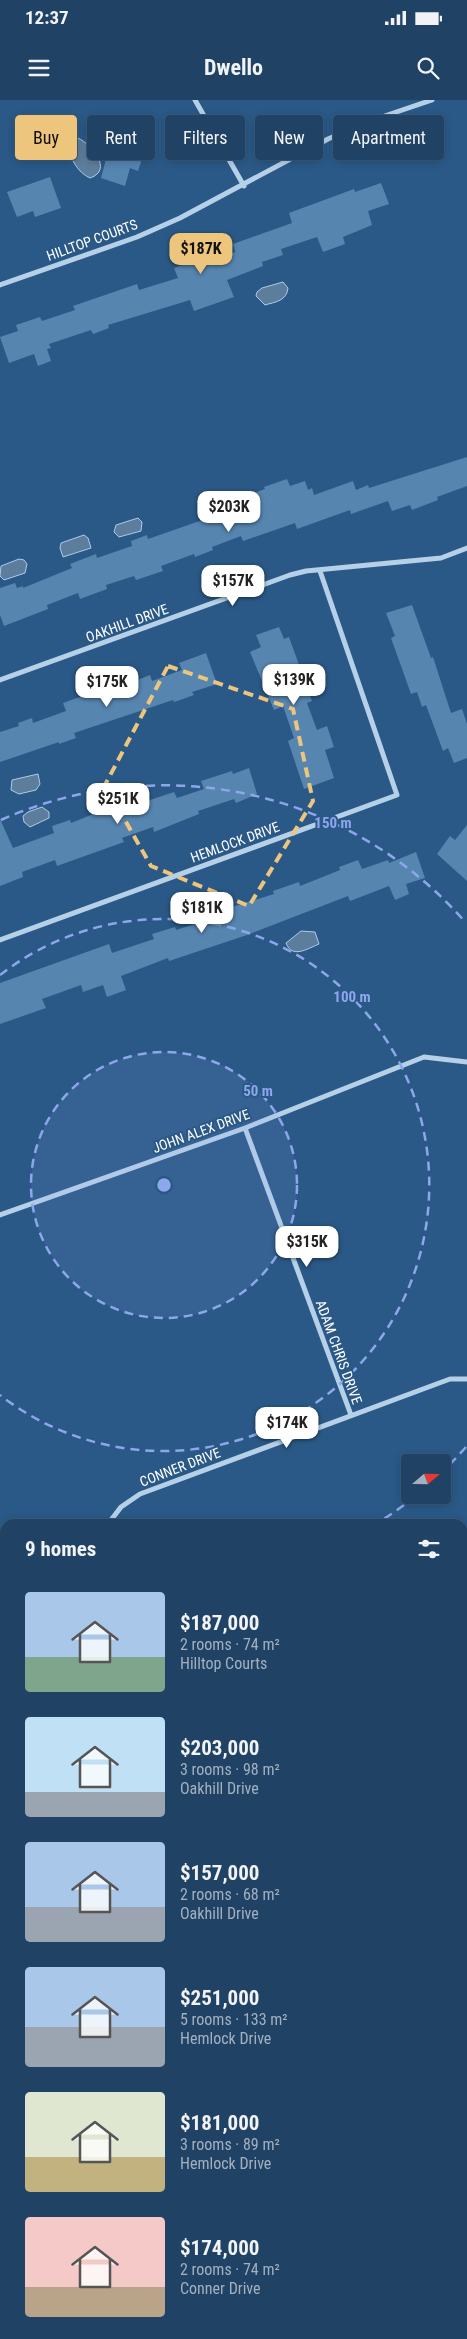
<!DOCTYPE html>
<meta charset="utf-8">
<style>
:root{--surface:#204365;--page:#284a6b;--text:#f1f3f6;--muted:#a2b0bf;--line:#3d5c79;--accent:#eec57d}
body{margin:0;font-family:"Roboto Condensed",sans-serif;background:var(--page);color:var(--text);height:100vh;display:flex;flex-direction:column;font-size:19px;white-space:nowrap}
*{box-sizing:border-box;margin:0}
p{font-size:16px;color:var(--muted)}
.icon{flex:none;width:28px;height:28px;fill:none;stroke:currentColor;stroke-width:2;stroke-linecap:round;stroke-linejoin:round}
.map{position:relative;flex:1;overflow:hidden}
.side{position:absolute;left:0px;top:1419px;width:468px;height:821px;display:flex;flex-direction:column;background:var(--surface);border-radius:15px 15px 0 0;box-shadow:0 2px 8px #0003,0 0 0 1px var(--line)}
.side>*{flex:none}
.guide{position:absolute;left:15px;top:15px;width:438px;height:45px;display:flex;gap:10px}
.needle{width:32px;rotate:70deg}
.buttons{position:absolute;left:401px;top:1354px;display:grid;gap:10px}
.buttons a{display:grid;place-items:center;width:50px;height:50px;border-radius:5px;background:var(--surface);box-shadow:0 2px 8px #0003,0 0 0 1px var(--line);font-size:25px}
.price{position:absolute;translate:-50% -42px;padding:0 11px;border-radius:10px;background:#fff;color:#222;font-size:16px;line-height:32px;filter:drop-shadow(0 1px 2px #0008)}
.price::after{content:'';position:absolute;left:50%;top:30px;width:15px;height:11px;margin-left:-8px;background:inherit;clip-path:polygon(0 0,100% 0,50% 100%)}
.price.on{background:var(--accent);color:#111}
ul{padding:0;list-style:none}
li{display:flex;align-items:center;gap:15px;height:125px;padding:0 25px}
li span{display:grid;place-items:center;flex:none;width:140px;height:100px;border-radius:5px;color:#555}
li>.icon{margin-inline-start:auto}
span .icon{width:60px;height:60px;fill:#fffc;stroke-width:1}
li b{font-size:21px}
h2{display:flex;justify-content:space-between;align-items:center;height:60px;padding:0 25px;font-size:21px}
.pill{padding:0 18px;border-radius:5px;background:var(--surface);box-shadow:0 2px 8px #0003,0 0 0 1px var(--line);font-size:18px;line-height:45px}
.pill.on{background:var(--accent);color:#111}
.status{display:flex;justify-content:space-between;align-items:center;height:35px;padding:0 25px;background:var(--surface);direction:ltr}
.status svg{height:14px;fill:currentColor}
header{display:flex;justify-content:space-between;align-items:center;height:65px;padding:0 25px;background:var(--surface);font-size:22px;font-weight:700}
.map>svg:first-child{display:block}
</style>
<div class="status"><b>12:37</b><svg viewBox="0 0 49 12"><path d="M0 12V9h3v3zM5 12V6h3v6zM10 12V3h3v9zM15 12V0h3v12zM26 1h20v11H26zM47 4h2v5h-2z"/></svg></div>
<header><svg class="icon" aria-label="menu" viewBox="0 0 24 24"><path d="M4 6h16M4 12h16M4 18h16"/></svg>Dwello<svg class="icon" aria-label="search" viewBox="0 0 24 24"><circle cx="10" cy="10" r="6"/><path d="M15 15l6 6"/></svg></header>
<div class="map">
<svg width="467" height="2239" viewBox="0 0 467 2239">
<rect width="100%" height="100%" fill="#2a5987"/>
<!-- water -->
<path fill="#5d7d9c" stroke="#abcce8" d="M78 38C91 44 114 70 90 78 77 72 72 60 67 47L72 40Z
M283 182 288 188C287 201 275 202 265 205L256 196 257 192 262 188Z
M138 418 142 422 141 431 119 437 114 432 116 425Z
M84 435 88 438 91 448 63 457 60 448 61 443Z
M19 459 24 460 27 464 25 473 4 480 0 476 1 466Z
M38 674 40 684 36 690 19 694 11 690 12 680Z
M42 707 49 712V718L30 727 24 722 23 716 28 712Z
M301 831 315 832 319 844C307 849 292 859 286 843Z"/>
<!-- building -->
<path fill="#5685b0" d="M113 32 147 44 138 71 130 68 125 86 101 78Z
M50 77 61 108 35 117 33 111 17 117 7 92Z
M381 83 389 104 368 111 372 125 343 137 345 144 323 152 317 137 281 149 283 155 262 162 263 166 227 180 234 197 194 211 190 200 108 225 109 228 93 234 91 230 49 244 51 248 47 249 51 261 38 266 34 254 9 263 0 237 18 231 16 225 40 217 42 221 75 210 73 206 137 184 139 190 178 178 174 168 201 158 203 163 235 152 233 144 292 123 289 113 354 89 355 92Z
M467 357V386L437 397 438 400 412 410 410 405 392 411 388 401 351 414 350 410 297 429 295 423 243 441 241 436 212 447 213 450 195 457 194 454 161 466 163 471 136 480 134 476 106 485 107 489 80 499 78 493 47 505 48 509 4 526 0 515V488L15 483 17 488 23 486V488L72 468 70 464 96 454 97 458 132 446 131 441 147 435 148 439 214 416 239 407 237 399 265 389 264 387 287 379 290 386 305 381 308 390 312 388 314 395 353 381 356 390 368 385 369 388Z
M412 505 431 558 433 557 451 613 462 609 467 624V658L454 663 448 648 443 651 426 605 422 607 417 592 411 594 391 538 395 536 386 513Z
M279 527 284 539 289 537 312 601 307 603 317 630 327 626 334 647 325 650 334 678 304 689 288 641 294 638 283 606 274 610 250 552 261 547 256 535Z
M206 553 217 584 192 592 194 595 183 599 174 602 173 600 74 633 76 638 59 644V642L0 662V632L19 626 18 623 32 618 33 623 66 611 63 603 91 593 93 598 150 575 152 581 182 570 179 563Z
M249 668 257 694 236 703 234 699 198 711 199 714 154 732 153 727 122 738 124 742 57 766 55 760 22 772 23 777 0 786V719L13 748 54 733 52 726 70 720 71 723 106 709 105 706 126 698 129 707 174 692 177 698 204 689 201 681 232 671 233 674Z
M467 725V781L437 754 450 736 455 740Z
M416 752 425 778 406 784 409 794 395 800 389 786 350 801 348 796 247 835 169 861 168 858 121 876 126 890 107 897 103 885 83 892 81 885 42 899 46 908 0 924V883L109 844 112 853 154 839 152 834 175 827 176 830 210 819 209 814 274 794 273 791 299 782 300 786 340 770 339 767 358 760 362 769 388 760 389 763Z"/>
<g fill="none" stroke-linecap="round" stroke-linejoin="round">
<!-- minor -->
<path stroke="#b6d0e8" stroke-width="5" d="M195 0 244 86
M0 185 137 137 180 118 328 39 367 22 432 0
M0 580 290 475 306 471 441 458 467 448
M0 840 397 695 320 471
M245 1028 351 1315
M0 1115 245 1028 424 957 467 962
M108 1424 121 1407 140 1394 450 1279H467
M462 1577 467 1569
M0 1716 5 1714
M0 2096 5 2109
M51 2235 53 2239"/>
</g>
<!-- marked area -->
<path fill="none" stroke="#eec57d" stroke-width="4" stroke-dasharray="10 6" stroke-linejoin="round" d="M168 566 293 609 313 701 249 806 151 766 105 685Z"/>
<!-- distance rings -->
<circle cx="164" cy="1085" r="133" fill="#8ea6ec" fill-opacity=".12"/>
<g fill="none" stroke="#8ea6ec" stroke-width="2.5" stroke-dasharray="9 6">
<circle cx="164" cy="1085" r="133"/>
<path d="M0 875A266 266 0 1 1 0 1295"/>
<path d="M466 1347A400 400 0 0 1 444 1370M416 1396A400 400 0 0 1 379 1422M1 720A400 400 0 0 1 466 823"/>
</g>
<g text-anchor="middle" stroke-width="4" stroke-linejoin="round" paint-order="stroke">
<!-- street labels -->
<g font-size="14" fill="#fff" stroke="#2a5987">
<text transform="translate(92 140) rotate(-20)" y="5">HILLTOP COURTS</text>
<text transform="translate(127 523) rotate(-20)" y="5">OAKHILL DRIVE</text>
<text transform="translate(235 742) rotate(-20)" y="5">HEMLOCK DRIVE</text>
<text transform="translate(201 1031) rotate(-20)" y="5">JOHN ALEX DRIVE</text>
<text transform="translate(339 1252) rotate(70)" y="5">ADAM CHRIS DRIVE</text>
<text transform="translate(180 1367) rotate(-21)" y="5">CONNER DRIVE</text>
</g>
</g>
<circle cx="164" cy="1085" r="8" fill="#8ea6ec" stroke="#2a5987" stroke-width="2.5"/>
<g font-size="15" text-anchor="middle" font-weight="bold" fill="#8ea6ec" stroke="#2a5987" stroke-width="4" stroke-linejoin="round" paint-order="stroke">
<text x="333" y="728">150 m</text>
<text x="352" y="902">100 m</text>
<text x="258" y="996">50 m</text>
</g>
</svg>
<div class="buttons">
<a><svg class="needle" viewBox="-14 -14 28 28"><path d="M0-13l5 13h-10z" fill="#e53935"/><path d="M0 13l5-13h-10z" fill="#a2b0bf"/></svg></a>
</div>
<b class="price on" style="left:201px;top:175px">$187K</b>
<b class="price" style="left:229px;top:433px">$203K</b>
<b class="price" style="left:233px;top:507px">$157K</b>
<b class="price" style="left:294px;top:606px">$139K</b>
<b class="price" style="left:107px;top:608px">$175K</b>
<b class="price" style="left:118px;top:725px">$251K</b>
<b class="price" style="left:202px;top:834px">$181K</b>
<b class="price" style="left:307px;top:1168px">$315K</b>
<b class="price" style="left:287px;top:1349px">$174K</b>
<div class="guide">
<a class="pill on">Buy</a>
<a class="pill">Rent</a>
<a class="pill">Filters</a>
<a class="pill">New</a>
<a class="pill">Apartment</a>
</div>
<section class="side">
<h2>9 homes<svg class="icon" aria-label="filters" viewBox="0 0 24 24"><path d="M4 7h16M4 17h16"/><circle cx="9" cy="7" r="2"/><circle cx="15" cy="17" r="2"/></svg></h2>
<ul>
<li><span style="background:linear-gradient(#a9c7e8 65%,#7fa58c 0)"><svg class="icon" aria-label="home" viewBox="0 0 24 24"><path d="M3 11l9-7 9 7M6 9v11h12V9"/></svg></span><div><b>$187,000</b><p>2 rooms · 74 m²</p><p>Hilltop Courts</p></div></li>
<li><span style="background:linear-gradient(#bfe0f5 75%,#9aa5b1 0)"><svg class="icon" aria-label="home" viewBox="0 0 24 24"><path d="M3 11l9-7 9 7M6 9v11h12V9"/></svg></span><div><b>$203,000</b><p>3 rooms · 98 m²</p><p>Oakhill Drive</p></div></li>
<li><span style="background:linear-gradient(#a9c7e8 65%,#9aa5b1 0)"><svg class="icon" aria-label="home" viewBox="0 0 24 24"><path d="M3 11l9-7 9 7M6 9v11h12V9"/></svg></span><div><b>$157,000</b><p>2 rooms · 68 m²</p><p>Oakhill Drive</p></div></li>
<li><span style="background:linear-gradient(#a9c7e8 60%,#9aa5b1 0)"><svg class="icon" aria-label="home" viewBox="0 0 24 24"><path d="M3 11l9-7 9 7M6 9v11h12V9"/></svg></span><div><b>$251,000</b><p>5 rooms · 133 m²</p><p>Hemlock Drive</p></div></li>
<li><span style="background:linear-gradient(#dfe7d0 65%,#c2b280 0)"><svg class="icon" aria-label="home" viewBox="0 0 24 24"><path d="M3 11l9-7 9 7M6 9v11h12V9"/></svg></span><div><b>$181,000</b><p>3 rooms · 89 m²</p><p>Hemlock Drive</p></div></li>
<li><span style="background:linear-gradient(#f6c9c9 70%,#b9a48a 0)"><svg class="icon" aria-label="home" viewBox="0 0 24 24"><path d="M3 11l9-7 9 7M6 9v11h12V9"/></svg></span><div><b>$174,000</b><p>2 rooms · 74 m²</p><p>Conner Drive</p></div></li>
</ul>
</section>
</div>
